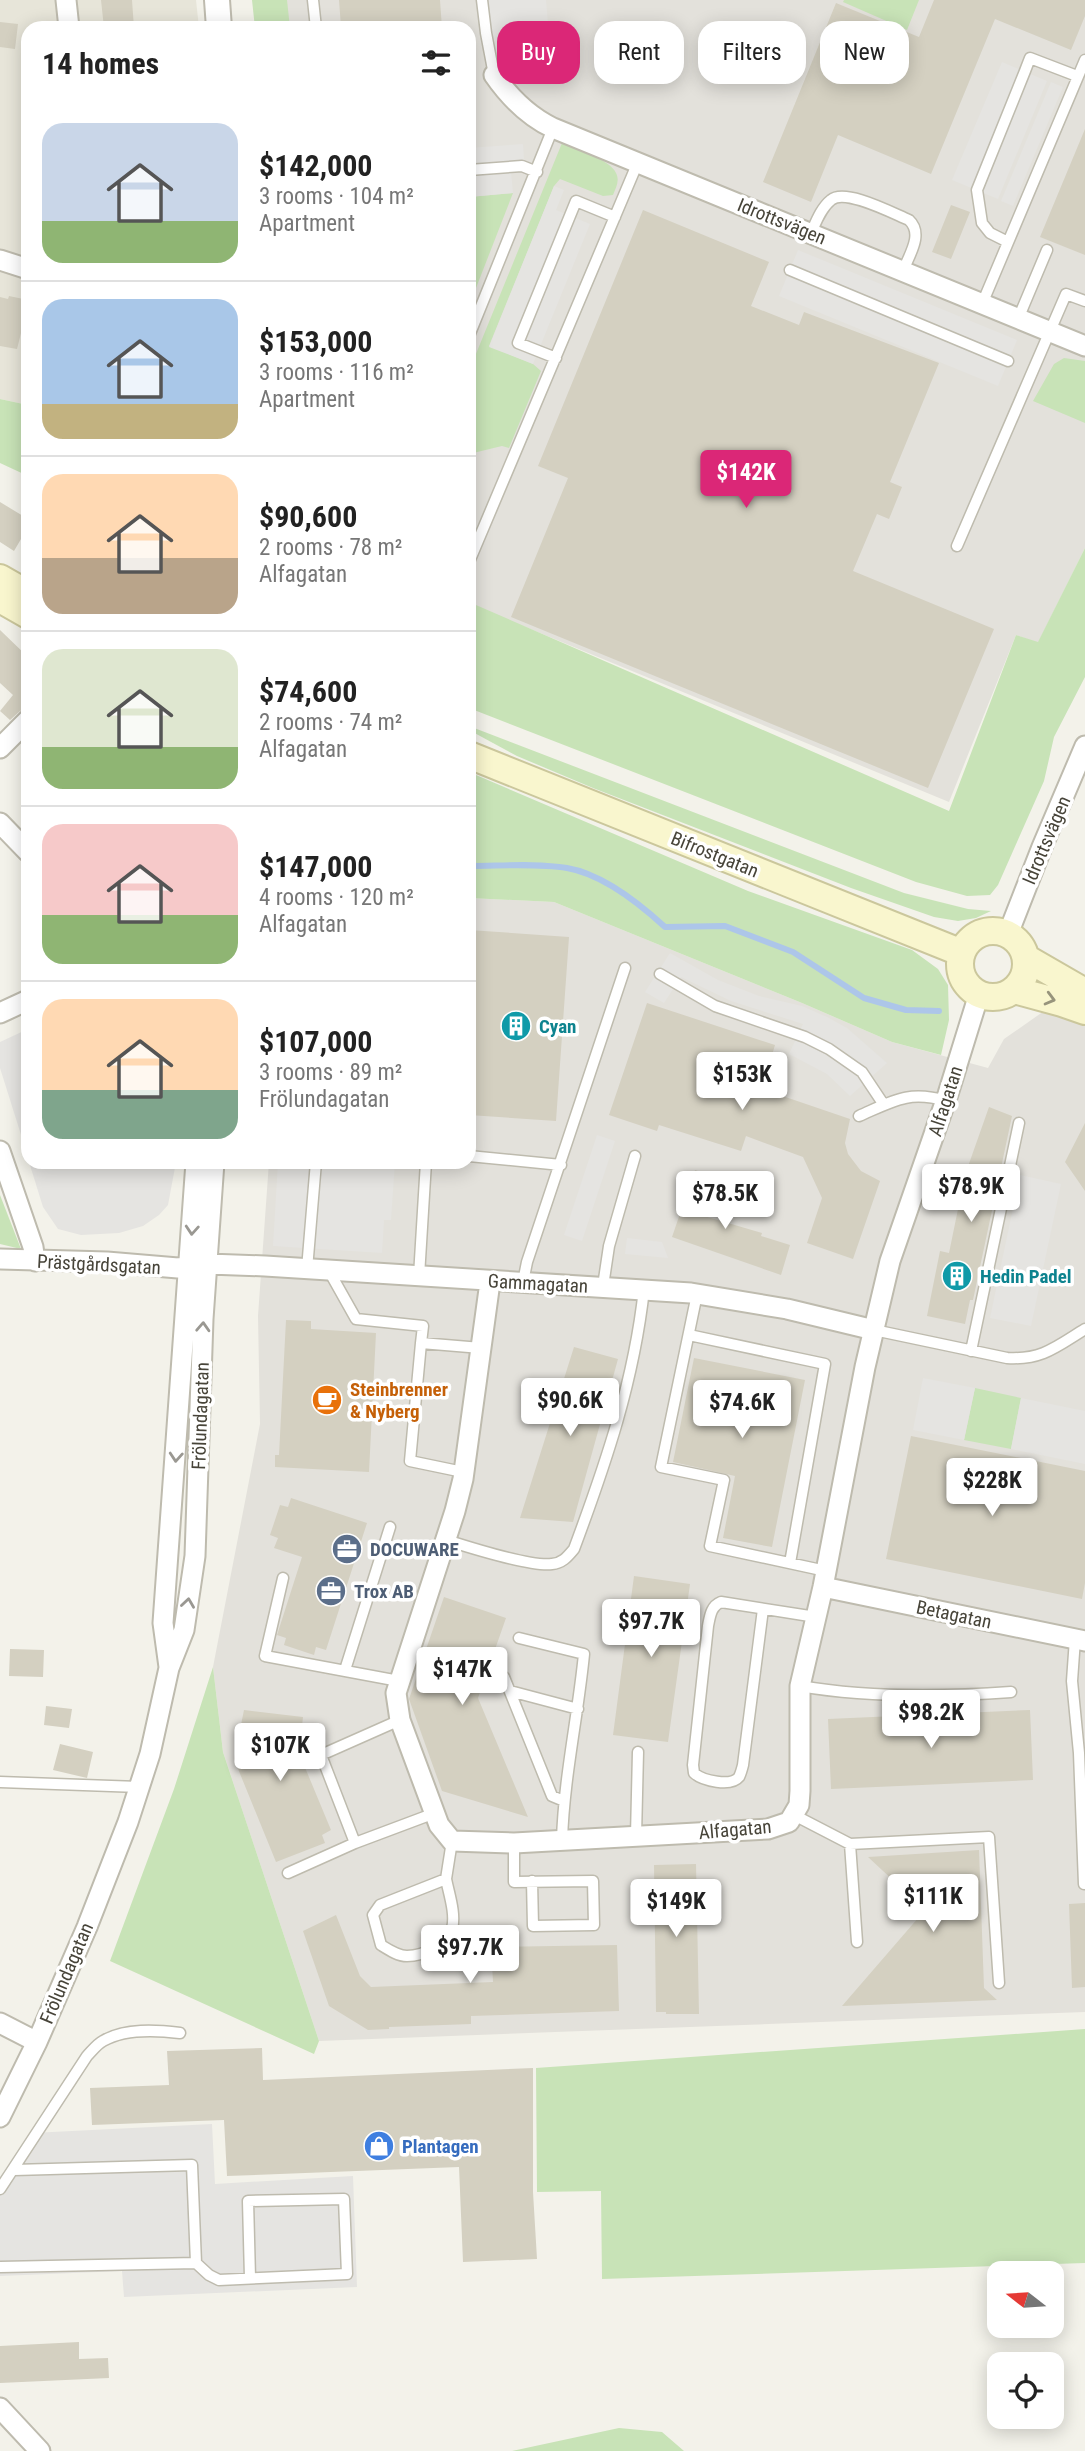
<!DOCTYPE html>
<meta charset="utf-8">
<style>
:root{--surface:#fff;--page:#f2f2f2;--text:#222;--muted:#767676;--line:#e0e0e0;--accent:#db2777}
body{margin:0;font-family:"Roboto Condensed",sans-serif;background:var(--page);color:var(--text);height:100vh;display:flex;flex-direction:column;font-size:26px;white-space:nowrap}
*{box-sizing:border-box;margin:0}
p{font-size:23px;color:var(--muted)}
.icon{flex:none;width:38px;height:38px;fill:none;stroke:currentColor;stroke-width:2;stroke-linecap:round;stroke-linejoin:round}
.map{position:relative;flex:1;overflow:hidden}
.panel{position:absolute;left:21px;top:21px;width:455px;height:1148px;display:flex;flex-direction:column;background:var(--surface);border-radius:21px;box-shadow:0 4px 18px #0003}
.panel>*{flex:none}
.hud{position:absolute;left:497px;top:21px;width:483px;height:63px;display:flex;gap:14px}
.needle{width:46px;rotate:287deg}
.controls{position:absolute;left:987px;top:2261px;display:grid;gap:14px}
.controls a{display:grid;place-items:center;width:77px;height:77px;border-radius:14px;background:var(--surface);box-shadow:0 4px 18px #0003;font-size:35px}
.price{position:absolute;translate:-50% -60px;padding:0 16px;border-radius:7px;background:#fff;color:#222;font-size:23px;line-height:46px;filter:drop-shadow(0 2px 4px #0008)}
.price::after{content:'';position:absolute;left:50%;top:42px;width:21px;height:16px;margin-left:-10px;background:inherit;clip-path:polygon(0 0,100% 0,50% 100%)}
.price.current{background:var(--accent);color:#fff}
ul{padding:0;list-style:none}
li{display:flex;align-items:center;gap:21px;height:175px;padding:0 21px}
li+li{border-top:2px solid var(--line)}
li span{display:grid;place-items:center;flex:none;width:196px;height:140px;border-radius:21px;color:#555}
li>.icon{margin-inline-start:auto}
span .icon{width:84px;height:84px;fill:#fffc;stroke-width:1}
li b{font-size:30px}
h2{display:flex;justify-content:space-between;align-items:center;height:84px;padding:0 21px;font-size:30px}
.tag{padding:0 24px;border-radius:21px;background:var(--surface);box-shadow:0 4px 18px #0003;font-size:24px;line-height:63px}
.tag.current{background:var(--accent);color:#fff}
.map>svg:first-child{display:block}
</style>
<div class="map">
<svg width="1085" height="2451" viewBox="0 0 1085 2451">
<rect width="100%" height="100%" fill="#f3f2ea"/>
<!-- residential -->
<path fill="#e7e5d9" d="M0 0H196L199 28H28V405L0 399Z"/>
<!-- industrial -->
<path fill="#e3e1db" d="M258 0H1085V548L1038 643 1016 635 949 802 523 626 469 614V28H261Z
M469 898 554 902 802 1003 892 1042 988 1068 1004 1039 1047 1009 1085 1020V2012L319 2041 223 1752 213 1667 260 1424 258 1316 269 1162H469Z"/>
<!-- green -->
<path fill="#c8e3b7" d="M252 0H287L290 28H255Z
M844 0H919L907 30 843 2Z
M562 143C574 148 611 160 616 173 620 181 616 187 613 195L603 196 560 179 554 186 489 346 533 364 541 371 509 448 502 446 469 454V371Z
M513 193 469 306V197Z
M1064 358 1085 361V423L1033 401 1054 364Z
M0 399 28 405V476L0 463Z
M1085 548V677L1054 737 1044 781 998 885 990 895 967 896 916 882 469 708V602L949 811 1016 635 1038 642Z
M469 726 904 893 968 909 991 911 976 918 958 921 934 917 851 888 593 788 517 756 469 730Z
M469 772 748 891 912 950 938 969 948 985 949 1020 941 1055 892 1042 802 1003 554 902 469 898Z
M0 1195 21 1249 0 1244Z
M975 1388 1021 1398 1011 1449 964 1440Z
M213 1667 223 1752 319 2041 314 2054 110 1961 174 1789Z
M1085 2029V2263L602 2279 601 2191 537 2192 536 2068Z
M619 2428 662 2432 684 2451H512Z"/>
<!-- parking -->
<path fill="#e5e4e1" d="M489 0H546L552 71 514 77 491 44Z
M1002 62 1047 81 998 199 952 180Z
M1051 82 1063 87 1013 206 1001 201Z
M523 144 524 160 510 161 513 193 469 197V148Z
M554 186 564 190 556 210 590 224 533 364 489 347Z
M798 250 1017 340 998 386 779 296Z
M670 953 718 980 759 996 802 1006 827 1017 847 1028 887 1063 850 1096 827 1074 789 1054 803 1024 731 1001 681 977 664 1003 645 992Z
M28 1029V1157L0 1068V1042Z
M597 1135 615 1141 582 1241 564 1235Z
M29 1162H176L168 1205 159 1215 143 1226 119 1233 81 1235 58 1229 43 1207Z
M278 1162H395L391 1220H384L382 1253 273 1246Z
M1020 1175 1061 1184 1031 1326 990 1318Z
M627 1238 662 1242 668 1258 625 1254Z
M923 1378 975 1388 964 1440 913 1430Z
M1021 1398 1085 1411V1464L1011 1449Z
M212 2124 215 2184 353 2176 357 2287 124 2297 122 2271 0 2276V2177L32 2133Z"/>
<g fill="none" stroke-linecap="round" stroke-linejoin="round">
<!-- stream -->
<path stroke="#adc6e9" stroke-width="6" d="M469 866C501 866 536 863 567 868 602 874 640 904 665 927L725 926 793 952 864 998 906 1010 939 1011"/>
</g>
<!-- building -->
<path fill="#d4d0c1" d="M101 0H132L134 28H104Z
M339 0H440L442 28 341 27Z
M934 0H1085V16L1071 50 995 19 931 174 838 135 811 202 763 182 836 3 919 37Z
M0 22 18 24 15 49 0 47Z
M1085 129V255L1040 237Z
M951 205 970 212 951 259 932 252Z
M643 210 769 262 751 306 799 325 804 312 939 363 890 482 902 487 889 519 877 514 853 571 994 629 928 788 511 617 568 478 538 466Z
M9 296 28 300V327L23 325 17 349 0 346V297L8 299Z
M0 502 28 519V527L14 551 0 542Z
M0 630 28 657V708L20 711 10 720 0 711 13 695 0 683Z
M469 930 569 937 556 1121 469 1115Z
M647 1003 775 1045 762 1089 850 1119 845 1143 848 1154 861 1171 880 1181 853 1259 807 1243 822 1198 803 1157 746 1136 741 1151 659 1125 657 1131 609 1115Z
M989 1107 1012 1116 973 1300H970L965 1324 927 1316 940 1251 949 1253 965 1175Z
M1085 1123V1191L1065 1162Z
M695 1170 718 1178 704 1216 762 1233 761 1236 790 1245 781 1275 672 1237Z
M286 1320 311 1321V1329L376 1333 369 1472 275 1467V1455H279Z
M574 1347 618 1359 573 1522 520 1518Z
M694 1358 805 1380 772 1547 723 1538 735 1476 673 1462Z
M911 1436 1085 1471V1583L1082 1599 886 1559Z
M291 1498 367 1523 326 1650 316 1647 314 1655 284 1645 286 1638 277 1635 302 1557 274 1548 278 1538 270 1535 280 1505 288 1507Z
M634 1576 690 1584 668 1742 613 1735Z
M444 1597 506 1618 478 1698 528 1817 442 1791 409 1699Z
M10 1649 44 1650 43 1677 9 1676Z
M46 1706 72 1709 69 1728 44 1725Z
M244 1710 303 1717 299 1753 331 1830 322 1835 325 1843 276 1862 234 1759Z
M1030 1710 1033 1780 831 1789 828 1719Z
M60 1744 93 1752 87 1778 53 1770Z
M979 1850 984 1988 997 2000 842 2006 925 1910 868 1857Z
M696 1864 699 2014H666V2012H656L654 1865Z
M1085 1903V1987L1072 1988 1069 1904Z
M336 1915 360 1976 371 1987 493 1982 491 1947 617 1945 619 2011 471 2016V2024L389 2027V2029L368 2030 329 2006 303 1931Z
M262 2048 263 2080 533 2068V2192L537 2259 463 2262 459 2167 227 2176 224 2120 92 2125 90 2088 169 2085 167 2051Z
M79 2342V2359L108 2358 109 2378 0 2383V2346Z"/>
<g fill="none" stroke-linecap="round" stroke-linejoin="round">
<!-- service casing -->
<g stroke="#bebbae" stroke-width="13">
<path id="service" d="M313 0 316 28
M482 0 486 33 494 75
M469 170 522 166 537 172
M811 233C816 222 821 208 831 200 845 188 892 213 909 220 924 234 909 255 903 271
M1008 242 990 233 982 223 977 190 1025 71 1030 58 1077 76
M790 270 1008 361
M982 304 1085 60
M1018 319 1047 250
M469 336 553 128
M556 358 518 343 576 201 615 217
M957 546 1066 294 1085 301
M469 562 638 162
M660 974 715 1006 805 1037 829 1049 862 1072 884 1105
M859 1116C893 1101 909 1090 946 1101
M469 1156 561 1165
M307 1269 316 1162
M329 1271 356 1319 423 1326 421 1343
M419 1276 426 1162
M523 1282 527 1262 625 968
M603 1286 609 1246 635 1156
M697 1294 661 1467 724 1480 710 1546 826 1571
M874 1330 1007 1358C1042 1360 1056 1347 1085 1329
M689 1335 825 1364 790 1563
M971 1351 1019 1123
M463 1472 410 1461 421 1343 481 1348
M446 1540C468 1547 531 1567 552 1564 563 1563 568 1556 574 1549 606 1463 634 1381 644 1289
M283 1578 265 1656 399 1681
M763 1609 743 1765C742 1769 741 1773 739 1777 731 1787 703 1781 694 1773L693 1765 708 1626C710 1616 711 1606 721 1602L816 1617
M519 1638 584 1654C578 1716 564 1777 562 1840
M1075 1639 1072 1681 1079 1753 1084 1884
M345 1670 390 1527
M504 1677 552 1796 564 1801
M800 1686C869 1698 941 1697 1011 1692
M510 1691 578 1709
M0 1782 139 1787
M794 1815 850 1844 989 1837 999 1983
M636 1836 638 1752
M355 1843 435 1813
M514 1843V1882L593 1881 594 1925 533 1926 532 1881
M850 1844 857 1942
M288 1873 355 1843 321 1755 400 1720
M446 1879C449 1894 456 1914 452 1929 447 1945 423 1956 407 1956 398 1956 389 1950 381 1945L373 1915 380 1905 446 1879 452 1841
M0 2189 87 2056C92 2051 97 2044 103 2041 125 2028 156 2030 180 2033
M196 2263 209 2275 219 2280 347 2274 344 2199 248 2201 250 2278
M0 2267 196 2263 192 2165 14 2170"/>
</g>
<!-- minor casing -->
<g stroke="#bebbae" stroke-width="23">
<path id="minor" d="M66 0 69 28
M494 75C510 98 528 116 553 128L1085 346
M0 260 28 269
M0 748 28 720
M0 823 28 852
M1008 934 1042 847 1085 746
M0 1013 28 1000
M0 1151 33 1247 35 1261
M0 1259 107 1262 178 1268 208 1264 265 1266 691 1293 787 1309 874 1330
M490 1282 463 1479 455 1511 396 1693 400 1720 439 1825 452 1841 514 1843 768 1829 789 1822 799 1805 800 1791V1686L823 1587 865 1367 890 1261 948 1094 979 994
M823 1587 1085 1641
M169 1667 163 1623 196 1162
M0 2023 37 2042
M0 2117 37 2042 87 1927 128 1822 150 1754 169 1668 184 1630 195 1556 203 1319 214 1162
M0 2408 40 2451"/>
</g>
<!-- tertiary casing -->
<g stroke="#bebbae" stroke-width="28">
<path id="tertiary" d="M217 0 219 28"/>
</g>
<!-- secondary casing -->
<g stroke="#cbc79c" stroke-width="30">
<path id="secondary" d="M0 578 28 594
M0 599 28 615
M469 755 962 953
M960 964a33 33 0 1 1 66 0a33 33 0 1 1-66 0Z
M1026 958 1085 992
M1014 990 1062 1003 1085 1011"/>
</g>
<!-- service -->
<use href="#service" stroke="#fff" stroke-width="10"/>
<!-- minor -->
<use href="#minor" stroke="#fff" stroke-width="19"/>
<!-- tertiary -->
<use href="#tertiary" stroke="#fff" stroke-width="24"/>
<!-- secondary -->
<use href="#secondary" stroke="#f9f6ce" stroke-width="26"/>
</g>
<!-- one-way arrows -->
<defs><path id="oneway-chevron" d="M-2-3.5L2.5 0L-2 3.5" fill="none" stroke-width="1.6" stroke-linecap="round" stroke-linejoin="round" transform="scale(1.75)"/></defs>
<use stroke="#97947c" href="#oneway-chevron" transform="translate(1050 999) rotate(15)"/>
<g stroke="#9a9892">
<use href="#oneway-chevron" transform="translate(192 1230) rotate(94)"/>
<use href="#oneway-chevron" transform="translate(203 1327) rotate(-87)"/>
<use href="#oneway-chevron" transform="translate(176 1457) rotate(94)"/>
<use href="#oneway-chevron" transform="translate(188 1603) rotate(-82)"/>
</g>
<!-- icons -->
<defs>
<g id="building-disc" transform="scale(1.575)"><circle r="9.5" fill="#0f9aa8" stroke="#fff"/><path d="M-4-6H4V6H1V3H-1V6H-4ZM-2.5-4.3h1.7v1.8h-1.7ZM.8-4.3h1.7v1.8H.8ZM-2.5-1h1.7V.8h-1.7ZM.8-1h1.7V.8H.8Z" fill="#fff"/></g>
<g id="cafe-disc" transform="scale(1.575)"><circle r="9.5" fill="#e8710a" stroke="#fff"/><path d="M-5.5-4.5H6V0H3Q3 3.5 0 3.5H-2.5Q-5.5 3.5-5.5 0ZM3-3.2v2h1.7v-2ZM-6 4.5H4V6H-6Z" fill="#fff"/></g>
<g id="office-disc" transform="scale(1.575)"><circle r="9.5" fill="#5c6f8a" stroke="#fff"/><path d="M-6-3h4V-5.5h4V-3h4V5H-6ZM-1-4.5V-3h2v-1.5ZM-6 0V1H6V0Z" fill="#fff"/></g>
<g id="shop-disc" transform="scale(1.575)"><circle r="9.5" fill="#3f7fe0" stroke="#fff"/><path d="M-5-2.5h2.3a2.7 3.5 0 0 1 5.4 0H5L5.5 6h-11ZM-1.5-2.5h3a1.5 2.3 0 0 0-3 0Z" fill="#fff"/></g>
</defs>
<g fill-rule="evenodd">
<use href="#building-disc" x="516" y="1026"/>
<use href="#building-disc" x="957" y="1276"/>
<use href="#cafe-disc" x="327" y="1400"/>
<use href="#office-disc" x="347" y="1549"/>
<use href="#office-disc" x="331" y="1591"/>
<use href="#shop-disc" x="379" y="2146"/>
</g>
<g text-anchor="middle" stroke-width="7" stroke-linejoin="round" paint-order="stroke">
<!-- street labels -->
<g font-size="19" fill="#474439" stroke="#fff">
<text transform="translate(782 221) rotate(22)" y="7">Idrottsvägen</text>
<text transform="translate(1046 840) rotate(-67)" y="7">Idrottsvägen</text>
<text transform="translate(715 854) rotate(22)" y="7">Bifrostgatan</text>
<text transform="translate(945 1101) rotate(-72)" y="7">Alfagatan</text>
<text transform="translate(99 1264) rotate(3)" y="7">Prästgårdsgatan</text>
<text transform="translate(538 1283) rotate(3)" y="7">Gammagatan</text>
<text transform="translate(200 1416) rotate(-88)" y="7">Frölundagatan</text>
<text transform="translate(954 1614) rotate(12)" y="7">Betagatan</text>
<text transform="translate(735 1829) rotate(-5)" y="7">Alfagatan</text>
<text transform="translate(66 1973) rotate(-67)" y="7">Frölundagatan</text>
</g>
<!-- culture labels -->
<g font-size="19" font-weight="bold" fill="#0d838f" stroke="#fff" text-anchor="start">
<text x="539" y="1033">Cyan</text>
<text x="980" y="1283">Hedin Padel</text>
</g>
<!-- food labels -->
<g font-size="19" font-weight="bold" fill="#c56008" stroke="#fff" text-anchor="start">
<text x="350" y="1396">Steinbrenner<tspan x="350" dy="22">&amp; Nyberg</tspan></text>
</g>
<!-- service labels -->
<g font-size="19" font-weight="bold" fill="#4e5e75" stroke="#fff" text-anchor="start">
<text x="370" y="1556">DOCUWARE</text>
<text x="354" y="1598">Trox AB</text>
</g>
<!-- shop labels -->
<g font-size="19" font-weight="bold" fill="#366cbe" stroke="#fff" text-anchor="start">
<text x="402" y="2153">Plantagen</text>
</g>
</g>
</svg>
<div class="controls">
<a><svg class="needle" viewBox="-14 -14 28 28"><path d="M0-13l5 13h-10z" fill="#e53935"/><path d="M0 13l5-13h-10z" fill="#767676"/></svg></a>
<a><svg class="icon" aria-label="locate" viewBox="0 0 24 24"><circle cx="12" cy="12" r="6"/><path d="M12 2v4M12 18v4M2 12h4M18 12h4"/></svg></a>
</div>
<b class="price current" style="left:746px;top:510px">$142K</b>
<b class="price" style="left:742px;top:1112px">$153K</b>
<b class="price" style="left:971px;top:1224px">$78.9K</b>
<b class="price" style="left:725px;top:1231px">$78.5K</b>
<b class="price" style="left:570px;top:1438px">$90.6K</b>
<b class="price" style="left:742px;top:1440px">$74.6K</b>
<b class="price" style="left:992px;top:1518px">$228K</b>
<b class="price" style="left:651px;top:1659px">$97.7K</b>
<b class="price" style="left:462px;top:1707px">$147K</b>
<b class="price" style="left:931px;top:1750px">$98.2K</b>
<b class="price" style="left:280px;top:1783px">$107K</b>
<b class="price" style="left:933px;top:1934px">$111K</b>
<b class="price" style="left:676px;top:1939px">$149K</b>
<b class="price" style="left:470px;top:1985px">$97.7K</b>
<div class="hud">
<a class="tag current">Buy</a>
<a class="tag">Rent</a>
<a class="tag">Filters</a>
<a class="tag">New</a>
</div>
<section class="panel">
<h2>14 homes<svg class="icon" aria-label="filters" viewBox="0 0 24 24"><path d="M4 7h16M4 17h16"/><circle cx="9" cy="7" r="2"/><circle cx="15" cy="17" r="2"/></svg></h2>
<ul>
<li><span style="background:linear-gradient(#c9d6e8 70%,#8fb573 0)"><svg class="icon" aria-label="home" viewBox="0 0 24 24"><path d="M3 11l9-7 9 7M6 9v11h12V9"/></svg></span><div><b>$142,000</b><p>3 rooms · 104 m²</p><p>Apartment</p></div></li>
<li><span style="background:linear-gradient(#a9c7e8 75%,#c2b280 0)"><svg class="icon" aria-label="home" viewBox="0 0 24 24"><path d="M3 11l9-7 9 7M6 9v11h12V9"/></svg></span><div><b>$153,000</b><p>3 rooms · 116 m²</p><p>Apartment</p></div></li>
<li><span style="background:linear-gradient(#ffd9b3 60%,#b9a48a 0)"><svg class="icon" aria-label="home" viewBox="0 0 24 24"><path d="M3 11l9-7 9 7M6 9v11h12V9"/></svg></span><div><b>$90,600</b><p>2 rooms · 78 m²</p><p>Alfagatan</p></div></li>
<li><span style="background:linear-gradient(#dfe7d0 70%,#8fb573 0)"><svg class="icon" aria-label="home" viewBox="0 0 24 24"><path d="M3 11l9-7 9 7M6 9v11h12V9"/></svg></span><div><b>$74,600</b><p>2 rooms · 74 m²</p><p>Alfagatan</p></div></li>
<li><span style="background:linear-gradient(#f6c9c9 65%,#8fb573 0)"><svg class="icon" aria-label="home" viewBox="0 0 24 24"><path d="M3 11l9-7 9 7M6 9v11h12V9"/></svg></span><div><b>$147,000</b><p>4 rooms · 120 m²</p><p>Alfagatan</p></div></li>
<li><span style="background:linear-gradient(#ffd9b3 65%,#7fa58c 0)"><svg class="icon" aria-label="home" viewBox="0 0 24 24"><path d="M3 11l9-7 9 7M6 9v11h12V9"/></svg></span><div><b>$107,000</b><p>3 rooms · 89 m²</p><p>Frölundagatan</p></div></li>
</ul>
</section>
</div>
